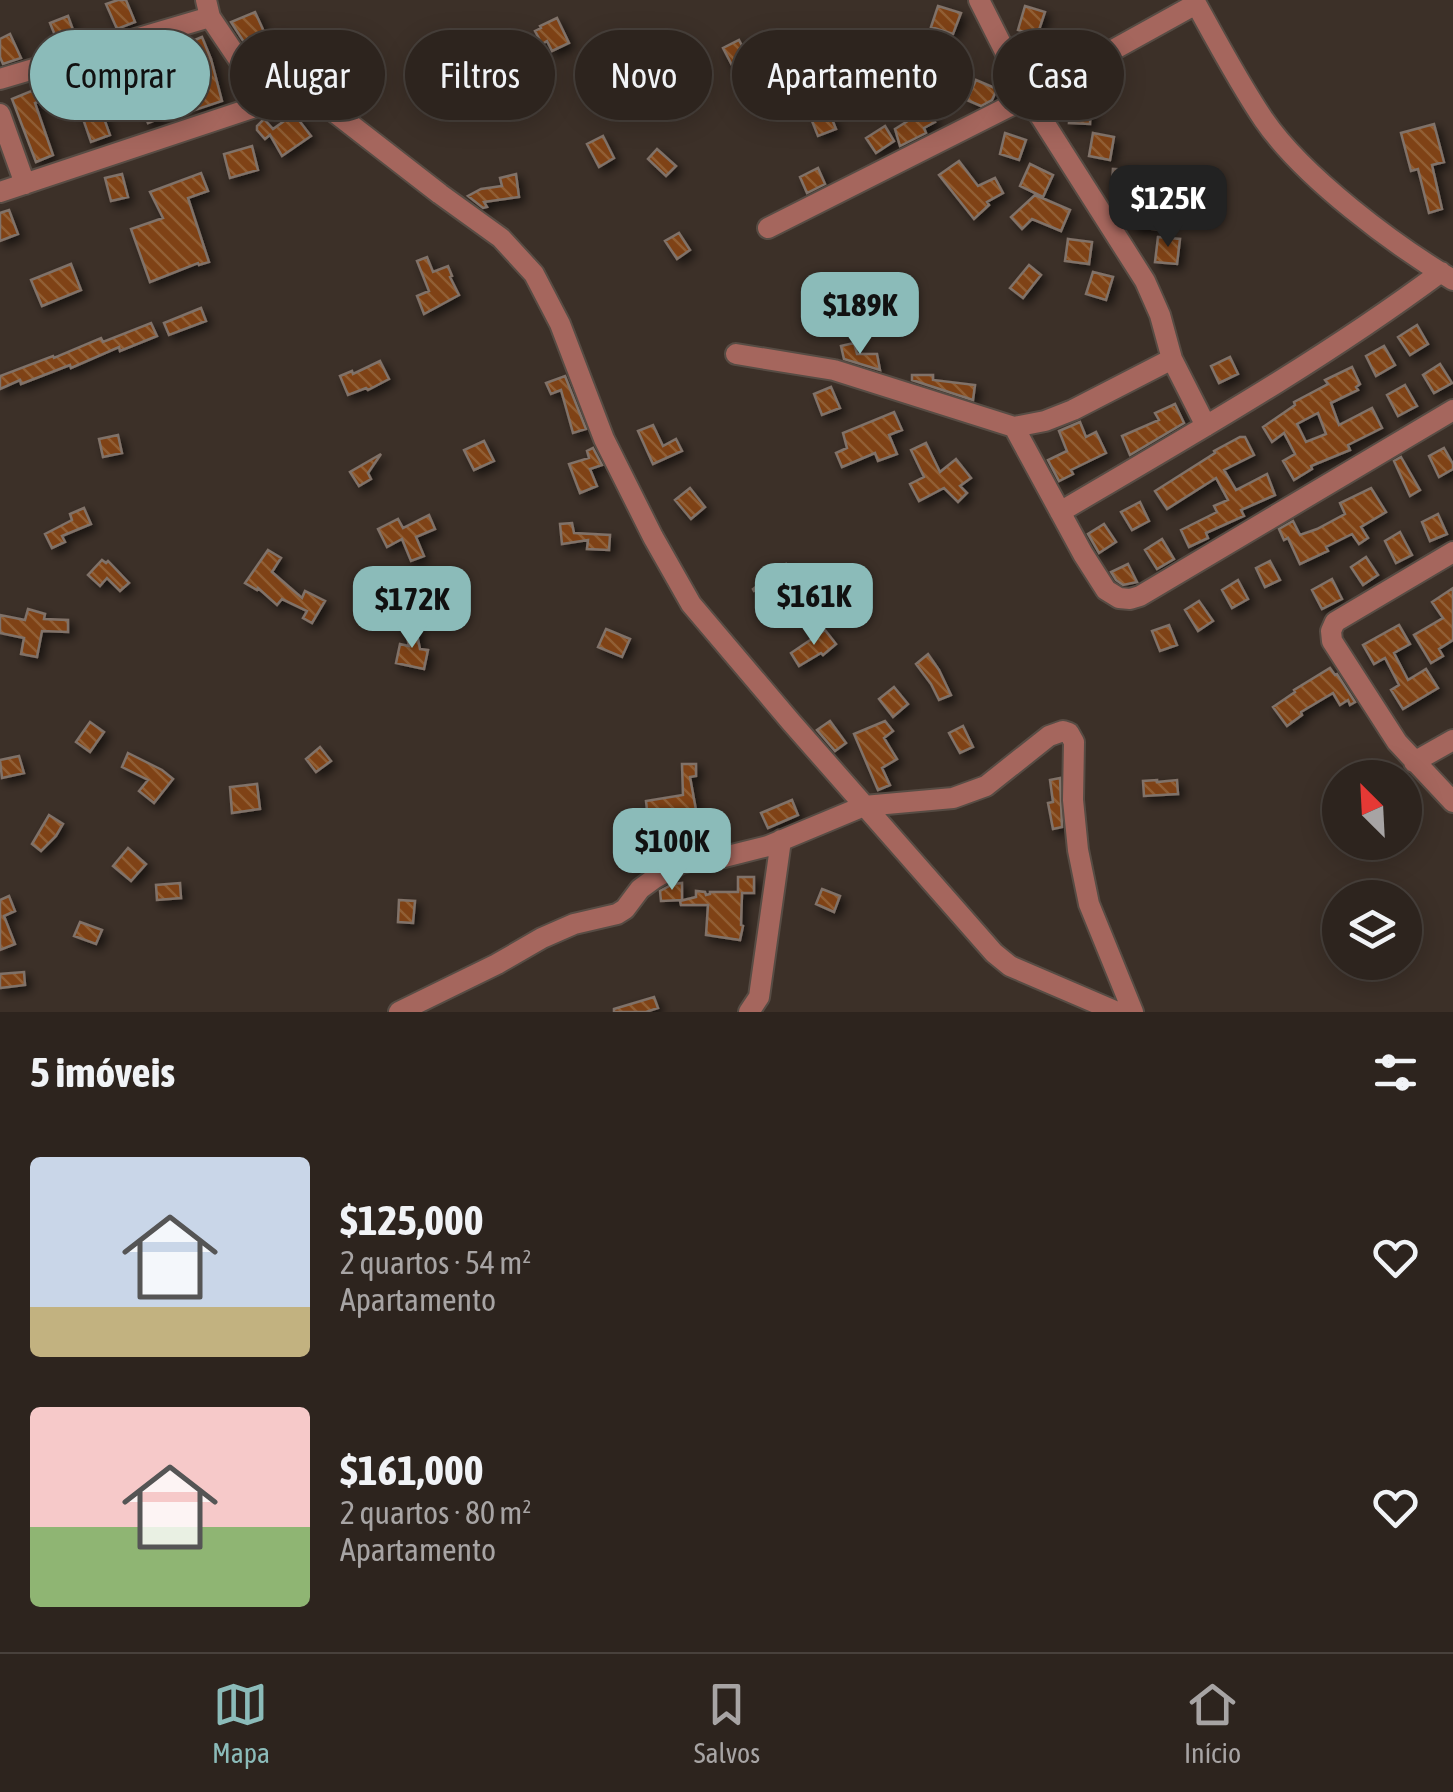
<!DOCTYPE html>
<html lang="pt">
<meta charset="utf-8">
<style>
:root{--surface:#2d241e;--page:#352c27;--text:#f1f3f6;--muted:#a7a4a4;--line:#48413c;--accent:#8bbbb9}
body{margin:0;font-family:"Asap Condensed",sans-serif;background:var(--page);color:var(--text);height:100vh;display:flex;flex-direction:column;font-size:38px;white-space:nowrap}
*{box-sizing:border-box;margin:0}
p{font-size:32px;color:var(--muted)}
.icon{flex:none;width:55px;height:55px;fill:none;stroke:currentColor;stroke-width:2;stroke-linecap:round;stroke-linejoin:round}
.map{position:relative;height:1012px;overflow:hidden}
.panel{display:flex;flex-direction:column;background:var(--surface);flex:1}
.panel>*{flex:none}
.hud{position:absolute;left:30px;top:30px;width:1395px;height:90px;display:flex;gap:20px}
.needle{width:65px;rotate:336deg}
.controls{position:absolute;left:1322px;top:760px;display:grid;gap:20px}
.controls a{display:grid;place-items:center;width:100px;height:100px;border-radius:50%;background:var(--surface);box-shadow:0 5px 25px #0003,0 0 0 2px var(--line);font-size:50px}
.price{position:absolute;translate:-50% -85px;padding:0 22px;border-radius:20px;background:var(--accent);color:#111;font-size:32px;line-height:65px;filter:drop-shadow(0 2px 5px #0008)}
.price::after{content:'';position:absolute;left:50%;top:60px;width:30px;height:22px;margin-left:-15px;background:inherit;clip-path:polygon(0 0,100% 0,50% 100%)}
.price.current{background:#222;color:#fff}
ul{padding:0;list-style:none}
li{display:flex;align-items:center;gap:30px;height:250px;padding:0 30px}
li span{display:grid;place-items:center;flex:none;width:280px;height:200px;border-radius:10px;color:#555}
li>.icon{margin-inline-start:auto}
span .icon{width:120px;height:120px;fill:#fffc;stroke-width:1}
li b{font-size:42px}
h2{display:flex;justify-content:space-between;align-items:center;height:120px;padding:0 30px;font-size:42px}
.chip{padding:0 35px;border-radius:45px;background:var(--surface);box-shadow:0 5px 25px #0003,0 0 0 2px var(--line);font-size:35px;line-height:90px}
.chip.current{background:var(--accent);color:#111}
.menu{display:flex;justify-content:space-around;align-items:center;height:140px;border-top:2px solid var(--line);background:var(--surface);font-size:28px;color:var(--muted)}
.menu a{display:grid;justify-items:center;gap:5px}
.menu .current{color:var(--accent)}
.map>svg:first-child{display:block}
</style>
<div class="map">
<svg width="1453" height="1012" viewBox="0 0 1453 1012">
<defs>
<pattern id="building-back-hatch" width="6" height="6" patternUnits="userSpaceOnUse" patternTransform="scale(2.5)"><rect width="6" height="6" fill="#7f4315"/><path d="M-1 5l2 2M0 0l6 6M5-1l2 2" fill="none" stroke="#915e36"/></pattern>
<filter id="shadow"><feDropShadow dx="4.5" dy="4.5" stdDeviation="5" flood-color="#0009"/></filter>
</defs>
<rect width="100%" height="100%" fill="#3c3028"/>
<!-- building -->
<path fill="url(#building-back-hatch)" stroke="#807269" stroke-width="2.5" fill-rule="evenodd" filter="url(#shadow)" d="M118 0H126L135 22 117 29 106 4Z
M938 6 961 13 953 34 931 27Z
M1025 6 1045 12 1037 36 1018 30Z
M255 12 266 36 281 30 292 58 278 64 276 57 266 61 251 53 231 22Z
M68 16 76 38 59 45 50 23Z
M557 18 569 43 552 51 547 41 542 44 535 31 541 28 540 26Z
M10 34 21 58 3 64 0 57V39Z
M202 37 211 59 222 101 195 110 188 86 199 83 183 45Z
M739 40 750 61 734 69 723 48Z
M1042 46 1062 50 1059 64 1046 71 1036 69Z
M144 57 165 116 148 123 133 86 129 88 120 67Z
M924 69 937 96 921 103 908 77Z
M88 74 110 135 91 142 70 81Z
M47 79 54 95 35 103 53 155 36 162 12 99 39 88 36 83Z
M976 80 997 89 992 100 981 106 967 100Z
M767 82 775 99 757 108 749 91Z
M1070 100H1091L1090 124 1069 123Z
M927 109 935 122 924 128 926 133 900 146 895 129Z
M294 114 311 136 282 156 270 135 265 139 257 130V126L264 119 273 129Z
M830 114 836 129 818 136 812 121Z
M1434 124 1444 162 1432 165 1442 209 1429 213 1418 169 1411 171 1401 133Z
M885 126 894 141 876 153 866 138Z
M1005 133 1026 140 1019 160 1000 154Z
M1093 133 1114 137 1110 160 1089 156Z
M603 136 614 158 599 167 587 144Z
M252 146 258 170 230 178 224 154Z
M657 149 676 166 666 176 648 159Z
M959 161 978 186 995 178 1003 193 987 202 989 205 974 219 939 175Z
M1030 164 1053 175 1043 197 1020 186Z
M818 168 825 184 807 193 800 177Z
M1113 169 1135 170 1133 194 1111 193Z
M201 173 208 191 188 198 209 262 199 265 198 263 150 282 131 229 163 218 150 192Z
M122 174 128 197 111 201 105 178Z
M516 174 519 197 484 202 487 207 483 208 468 196 481 189 502 186 500 178Z
M1035 195 1070 210 1061 231 1032 219 1022 229 1011 217Z
M1136 204 1158 206 1156 229 1133 228Z
M9 210 18 234 0 241V213Z
M679 233 690 250 677 259 665 241Z
M1158 237 1180 239 1177 264 1155 262Z
M1068 239 1092 242 1089 264 1065 261Z
M427 257 433 272 448 266 452 276 450 277 459 295 424 314 417 296 429 291 417 261Z
M71 264 81 290 42 306 31 280Z
M1029 265 1041 275 1023 298 1010 288Z
M1093 272 1113 277 1106 300 1086 294Z
M201 308 206 321 169 335 164 323Z
M151 323 157 336 120 351 119 347 71 368 70 365 21 384 20 380 0 389V376L53 356 54 358 101 338 103 342Z
M1417 325 1428 344 1410 355 1398 337Z
M854 343 857 354H877L880 370 844 359 841 346Z
M1384 346 1395 365 1376 376 1366 356Z
M1230 357 1238 374 1219 383 1211 366Z
M380 361 389 379 368 390 366 388 348 395 340 376 352 371 353 374Z
M1440 364 1452 383 1434 393 1423 375Z
M1352 367 1360 384 1356 387 1358 390 1331 403 1339 425 1372 408 1382 428 1348 445 1350 450 1311 466 1312 469 1294 480 1283 461 1295 454 1284 433 1272 442 1263 427 1295 405 1294 402 1328 384 1325 380ZM1318 413 1326 434 1306 442 1297 424Z
M912 375H933V380L975 385 973 400 912 380Z
M565 376 586 429 573 433 561 390 551 394 546 383Z
M1405 385 1417 406 1398 416 1387 395Z
M831 387 840 408 822 415 814 394Z
M1175 404 1184 423 1130 455 1122 436 1159 420 1155 413Z
M894 412 902 430 889 435 897 454 878 461 875 453 842 467 836 453 847 448 843 433Z
M1080 422 1086 437 1096 432 1106 453 1071 470 1073 474 1059 481 1048 460 1067 451 1059 431Z
M653 425 663 446 676 439 682 451 653 464 638 431Z
M118 435 122 453 103 457 99 439Z
M1240 437H1245L1254 455 1224 470 1236 490 1267 474 1275 495 1241 510 1244 516 1206 533 1208 538 1189 547 1181 530 1217 512 1214 506 1228 500 1216 478 1167 509 1155 491 1215 453 1214 451Z
M484 441 494 461 474 470 464 450Z
M926 443 940 472 956 459 971 478 960 486 967 493 958 502 944 488 919 501 910 484 924 477 911 450Z
M593 448 602 465 590 469 597 486 580 493 569 464 589 458 587 451Z
M1444 448 1453 464V469L1439 477 1429 456Z
M381 454 368 473 371 479 359 486 350 472Z
M1401 457 1420 490 1410 496 1394 461Z
M690 488 705 507 691 519 675 500Z
M1371 488 1386 512 1361 527 1368 538 1359 544 1352 534 1326 547 1328 551 1300 564 1288 538 1284 540 1279 529 1293 521 1300 535 1317 529 1345 514 1340 503Z
M1140 502 1149 521 1132 530 1121 512Z
M84 508 91 524 62 536 65 542 52 548 45 534 72 520 70 514Z
M1438 514 1447 534 1430 541 1422 522Z
M429 515 435 529 416 537 424 556 411 561 402 539 387 547 378 529 398 519 403 528Z
M572 523 574 533 610 535 609 550 587 549 588 540 562 544 560 524Z
M1104 524 1116 542 1099 553 1088 534Z
M1400 532 1412 555 1396 563 1385 541Z
M1162 539 1174 559 1157 569 1145 550Z
M268 550 281 558 272 572 302 598 305 591 325 601 312 623 303 618 307 611 282 599 277 605 258 588 257 590 245 583Z
M1366 557 1378 575 1363 585 1351 567Z
M102 560 106 563 108 561 129 583 120 591 107 578 100 586 88 575Z
M1270 561 1280 580 1265 587 1256 568Z
M786 564 795 577 754 591 753 589Z
M1128 564 1137 582 1123 585 1116 580 1111 572Z
M1332 579 1342 599 1322 609 1312 590Z
M1238 580 1248 599 1232 608 1222 590Z
M1453 588V640L1439 649 1443 656 1431 663 1414 635 1443 618 1432 602Z
M1199 601 1213 621 1198 631 1185 610Z
M28 609 45 614 44 619 68 620V632L42 631 37 657 21 654 24 638 0 633V615L25 620Z
M415 625 420 649 428 650 424 669 396 663 400 644 409 646 405 627Z
M1169 625 1177 645 1160 651 1152 631Z
M1399 625 1410 644 1394 653 1408 680 1426 669 1438 688 1403 709 1391 690 1399 685 1385 658 1374 664 1363 645Z
M606 629 630 639 622 657 598 647Z
M825 630 836 644 823 655 821 653 799 666 791 653Z
M928 654 939 670 951 695 939 700 931 684 916 664Z
M1330 668 1335 675 1337 674 1355 702 1350 705 1348 700 1340 705 1333 693 1301 712 1302 715 1287 726 1273 707 1295 692 1294 690Z
M894 687 908 704 893 717 879 699Z
M830 721 846 743 835 751 817 730Z
M885 721 893 731 884 738 897 759 882 768 890 785 878 790 854 734Z
M90 722 104 732 90 752 76 742Z
M963 726 973 747 960 753 949 733Z
M320 747 331 761 316 772 306 759Z
M128 753 162 770 173 779 154 803 139 791 148 780 122 767Z
M19 756 24 773 2 778 0 760Z
M682 764H696V776L690 777 696 810 678 814 679 816 648 819 646 801 683 795Z
M1060 778 1062 827 1053 829 1048 803 1053 802 1050 780Z
M1157 780V782L1177 780 1178 794 1144 796 1143 781Z
M257 784 260 809 232 813 230 787Z
M792 800 798 815 768 828 761 813Z
M49 815 63 824 56 836 41 851 32 844Z
M651 842 654 860 635 864 632 846Z
M128 848 146 864 131 881 113 866Z
M738 877H754V893H742L741 925 743 926 740 940 706 935 708 905H681L680 901 696 897V891L705 892 706 895 710 894V892H738Z
M180 883 181 898 157 900 156 885Z
M682 883V900L661 901 660 891 673 884Z
M822 889 840 896 834 912 816 904Z
M9 896 15 911 4 916 15 944 0 950V900Z
M399 900 415 901 413 923 398 922Z
M80 922 102 930 96 944 74 936Z
M24 972 25 985 0 988V974Z
M654 997 658 1008 646 1012H614V1009Z"/>
<g fill="none" stroke-linecap="round" stroke-linejoin="round">
<!-- minor casing -->
<g stroke="#574c44" stroke-width="24">
<path id="minor" d="M206 0 210 17 241 63 258 73 306 90 440 194 501 238 534 274 560 324 604 439 653 537 691 604 791 722 994 953 1010 966 1117 1012
M979 0 1028 97 1145 281 1160 315 1172 359 1206 426
M1194 0C1215 38 1240 85 1264 120 1303 177 1394 245 1453 280
M0 79 210 17
M0 114 25 184
M0 192 306 90
M768 228 1028 97 1196 4
M736 354 834 370 1014 427 1045 421 1073 410 1172 359
M1014 427 1083 554 1106 590 1119 598 1130 599 1140 596 1453 410
M1060 512C1189 436 1320 362 1441 272
M1453 552 1335 622 1331 631 1332 641 1397 742 1453 802
M1414 762 1453 740
M399 1012 497 964 542 938 574 924 617 914 625 909 640 889 655 878 681 863 697 859 724 857 768 846 864 806 953 798 986 786 1049 736 1063 731 1069 733 1074 742 1073 800 1078 850 1089 904 1133 1012
M749 1012 759 997 781 840"/>
</g>
<!-- minor -->
<use href="#minor" stroke="#a5665d" stroke-width="20"/>
</g>
</svg>
<div class="controls">
<a><svg class="needle" viewBox="-14 -14 28 28"><path d="M0-13l5 13h-10z" fill="#e53935"/><path d="M0 13l5-13h-10z" fill="#a7a4a4"/></svg></a>
<a><svg class="icon" aria-label="layers" viewBox="0 0 24 24"><path d="M12 4l9 5-9 5-9-5zM3 14l9 5 9-5"/></svg></a>
</div>
<b class="price current" style="left:1168px;top:250px">$125K</b>
<b class="price" style="left:860px;top:357px">$189K</b>
<b class="price" style="left:814px;top:648px">$161K</b>
<b class="price" style="left:412px;top:651px">$172K</b>
<b class="price" style="left:672px;top:893px">$100K</b>
<div class="hud">
<a class="chip current">Comprar</a>
<a class="chip">Alugar</a>
<a class="chip">Filtros</a>
<a class="chip">Novo</a>
<a class="chip">Apartamento</a>
<a class="chip">Casa</a>
</div>
</div>
<section class="panel">
<h2>5 imóveis<svg class="icon" aria-label="filters" viewBox="0 0 24 24"><path d="M4 7h16M4 17h16"/><circle cx="9" cy="7" r="2"/><circle cx="15" cy="17" r="2"/></svg></h2>
<ul>
<li><span style="background:linear-gradient(#c9d6e8 75%,#c2b280 0)"><svg class="icon" aria-label="home" viewBox="0 0 24 24"><path d="M3 11l9-7 9 7M6 9v11h12V9"/></svg></span><div><b>$125,000</b><p>2 quartos · 54 m²</p><p>Apartamento</p></div><svg class="icon" aria-label="heart" viewBox="0 0 24 24"><path d="M12 20l-8-8c-3-5 5-10 8-4 3-6 11-1 8 4z"/></svg></li>
<li><span style="background:linear-gradient(#f6c9c9 60%,#8fb573 0)"><svg class="icon" aria-label="home" viewBox="0 0 24 24"><path d="M3 11l9-7 9 7M6 9v11h12V9"/></svg></span><div><b>$161,000</b><p>2 quartos · 80 m²</p><p>Apartamento</p></div><svg class="icon" aria-label="heart" viewBox="0 0 24 24"><path d="M12 20l-8-8c-3-5 5-10 8-4 3-6 11-1 8 4z"/></svg></li>
</ul>
</section>
<nav class="menu">
<a class="current"><svg class="icon" aria-label="map" viewBox="0 0 24 24"><path d="M3 6l6-2 6 2 6-2v14l-6 2-6-2-6 2zM9 4v14M15 6v14"/></svg>Mapa</a>
<a><svg class="icon" aria-label="saved" viewBox="0 0 24 24"><path d="M7 4h10v16l-5-4-5 4z"/></svg>Salvos</a>
<a><svg class="icon" aria-label="home" viewBox="0 0 24 24"><path d="M3 11l9-7 9 7M6 9v11h12V9"/></svg>Início</a>
</nav>
